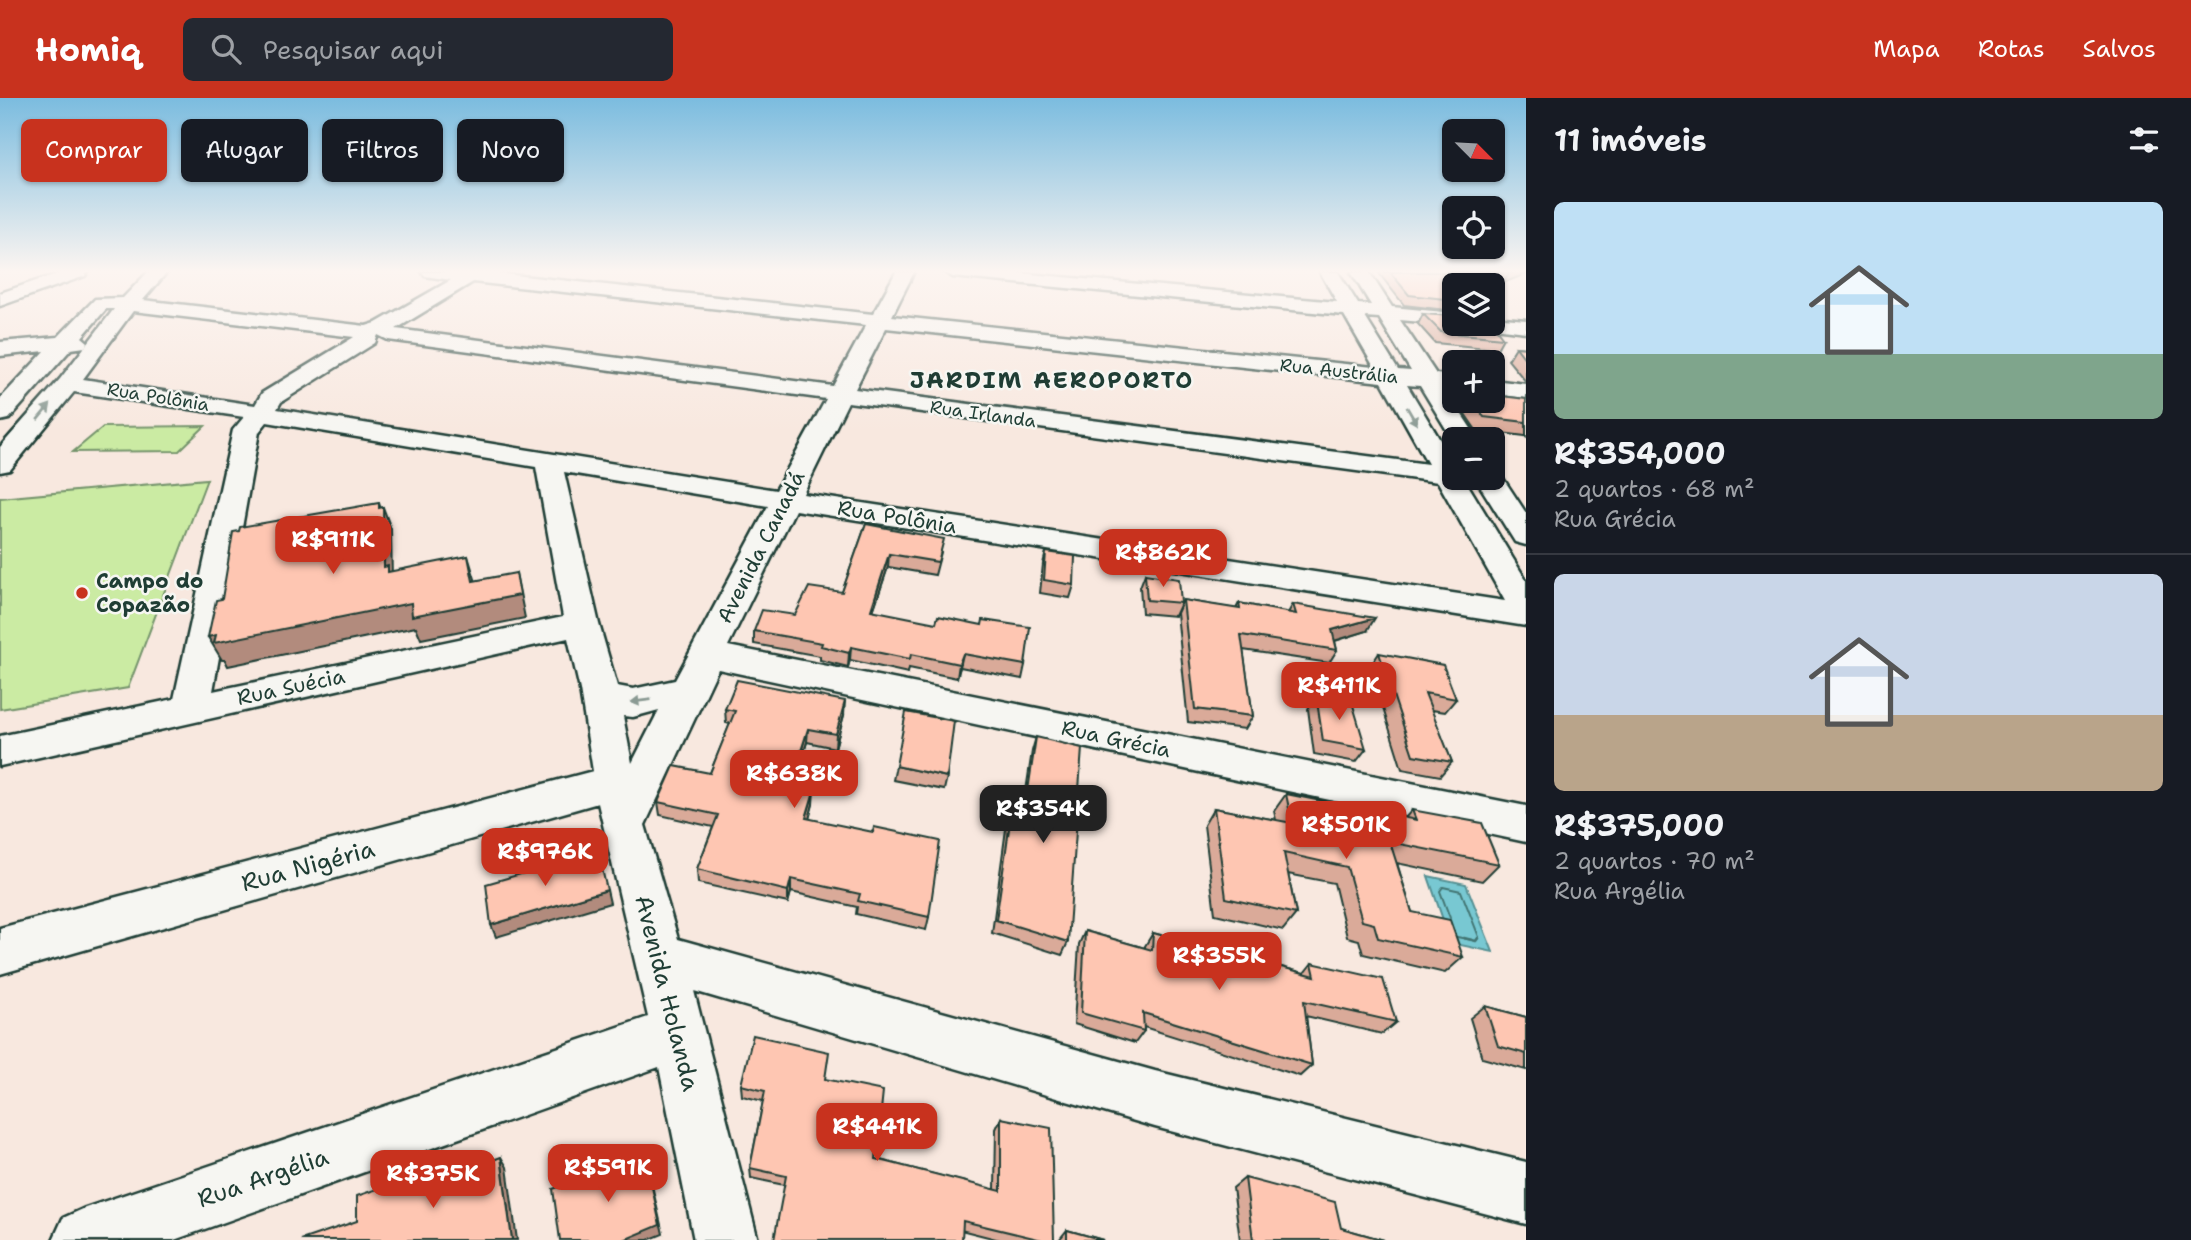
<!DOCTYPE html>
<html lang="pt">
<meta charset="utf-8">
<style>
:root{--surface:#171b24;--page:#242831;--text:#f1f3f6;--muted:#9ea1a6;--line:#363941;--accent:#c8321e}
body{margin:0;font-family:"Shantell Sans",sans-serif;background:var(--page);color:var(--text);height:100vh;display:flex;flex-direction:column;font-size:26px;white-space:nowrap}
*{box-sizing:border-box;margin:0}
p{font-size:23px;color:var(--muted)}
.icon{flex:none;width:38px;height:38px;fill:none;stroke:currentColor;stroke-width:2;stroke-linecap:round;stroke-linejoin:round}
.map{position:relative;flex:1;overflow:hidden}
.side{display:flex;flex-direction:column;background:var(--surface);width:665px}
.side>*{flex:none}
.top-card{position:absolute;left:21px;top:21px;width:665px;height:63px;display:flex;gap:14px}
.needle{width:46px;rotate:114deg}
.tools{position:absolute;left:1442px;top:21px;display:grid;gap:14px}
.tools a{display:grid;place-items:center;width:63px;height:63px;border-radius:10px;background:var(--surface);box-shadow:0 2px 5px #0004;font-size:35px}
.price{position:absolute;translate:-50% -60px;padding:0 16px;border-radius:14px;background:var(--accent);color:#fff;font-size:23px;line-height:46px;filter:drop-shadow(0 2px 4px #0008)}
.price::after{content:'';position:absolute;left:50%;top:42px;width:21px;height:16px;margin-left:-10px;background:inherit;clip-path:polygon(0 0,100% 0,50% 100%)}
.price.on{background:#222;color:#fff}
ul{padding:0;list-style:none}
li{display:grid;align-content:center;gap:14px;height:371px;padding:0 28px}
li+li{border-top:2px solid var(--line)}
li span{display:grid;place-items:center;height:217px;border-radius:10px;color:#555}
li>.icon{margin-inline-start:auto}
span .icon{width:126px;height:126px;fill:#fffc;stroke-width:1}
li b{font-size:30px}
h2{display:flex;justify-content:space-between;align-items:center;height:84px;padding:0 28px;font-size:30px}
.pill{padding:0 24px;border-radius:10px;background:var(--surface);box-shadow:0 2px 5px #0004;font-size:24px;line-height:63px}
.pill.on{background:var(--accent);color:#fff}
header{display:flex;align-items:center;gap:42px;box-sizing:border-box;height:98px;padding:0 35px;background:var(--accent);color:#fff}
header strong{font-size:33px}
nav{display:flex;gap:38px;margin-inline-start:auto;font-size:24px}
.search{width:490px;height:63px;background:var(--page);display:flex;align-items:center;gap:18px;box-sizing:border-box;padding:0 24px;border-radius:10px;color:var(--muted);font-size:26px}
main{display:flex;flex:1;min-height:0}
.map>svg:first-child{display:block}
</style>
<header>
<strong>Homiq</strong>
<div class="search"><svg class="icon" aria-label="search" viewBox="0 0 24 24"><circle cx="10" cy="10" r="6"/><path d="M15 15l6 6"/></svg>Pesquisar aqui</div>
<nav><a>Mapa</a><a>Rotas</a><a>Salvos</a></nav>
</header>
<main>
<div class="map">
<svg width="1526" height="1142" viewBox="0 0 1526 1142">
<rect width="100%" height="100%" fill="#f8e8df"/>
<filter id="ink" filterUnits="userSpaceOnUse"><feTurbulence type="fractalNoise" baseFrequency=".0143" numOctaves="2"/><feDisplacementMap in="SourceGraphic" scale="14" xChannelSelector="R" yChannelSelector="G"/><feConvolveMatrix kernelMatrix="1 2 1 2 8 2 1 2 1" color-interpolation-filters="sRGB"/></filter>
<g filter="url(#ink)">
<!-- green -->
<path fill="#cbeba3" stroke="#75946c" stroke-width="2" d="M205 328 179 353 73 354 103 329Z
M207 381 128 590 0 611V400Z"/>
<!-- water -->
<path fill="#78c8d2" stroke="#549093" stroke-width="2" d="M1428 778 1466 786 1493 854 1451 845Z"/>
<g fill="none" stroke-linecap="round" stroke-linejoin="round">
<!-- shore-far1 -->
<path stroke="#437573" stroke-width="2" d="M1450 820 1440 793 1443 789 1461 793 1479 839 1477 842
M1457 839 1472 842"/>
<!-- shore -->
<path stroke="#437573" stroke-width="2.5" d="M1464 840 1476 843 1478 840"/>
<!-- minor casing -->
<g stroke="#1f3d34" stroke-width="5">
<path id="minor" d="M63 174H88L85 178 0 208V195Z
M148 174H167L143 202 366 228 376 225 451 182 425 178 422 174H486L873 216 896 174H914L892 218 1374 269 1344 217 953 179 944 174H1007L1337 204 1320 174H1338L1358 206 1371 207 1351 174H1369L1392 209 1454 215V226H1459L1454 227 1400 222 1436 276 1454 278V292L1445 291 1478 341H1454V344L1420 288 1407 287 1454 365V380H1467L1465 382 1526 482V528L795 412 728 548 1526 708V744L718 571 645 727 678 841 1155 973 1526 1064V1126L1155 1029 694 893 758 1142H694L659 969 174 1142H53L63 1120 85 1110 648 919 598 705 0 876V830L593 673 580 592 568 540 0 668V638L174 601 233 332 244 319 74 294 10 372 0 374V349L60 281 114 211H106L82 239 88 244 85 249 71 251 9 321 0 323V301L45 253 0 258V244L58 239 95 201 123 200ZM473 184 866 227 833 288 396 231ZM133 213 354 239 262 295 255 307 83 281ZM1365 219 1379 220 1411 273 1398 272ZM886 230 1382 284 1428 366 855 291ZM378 237 388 242 826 301 776 392 277 311 281 304 375 245ZM848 304 1438 384 1505 503 803 396ZM267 324 536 369 563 519 213 593 259 334ZM564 374 768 408 675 582 633 591 617 588 599 526ZM659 612 632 665 623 618 633 619Z
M1493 219 1526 222V234L1486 229 1483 226H1493Z
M1493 282 1526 286V300L1493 296Z
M1493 373 1499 374 1526 415V447L1515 444 1475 380H1493Z"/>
</g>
<!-- minor -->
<use href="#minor" fill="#f6f6f2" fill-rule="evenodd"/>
</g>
<!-- wall -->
<path fill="#daaa99" stroke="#1f3d34" stroke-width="2" d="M1378 174H1526L1503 185H1500L1496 192 1493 191V187H1454V213L1404 207Z
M1423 216 1503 240 1497 251 1435 245 1418 226Z
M1516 249 1526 250V284L1508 262Z
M1526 301V339L1525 338 1476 332 1459 307 1462 303Z
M866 426 941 454 935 477 888 469 873 513 1025 567 1022 581 960 569 957 580 909 570 908 575 850 562 848 569 820 562V558L754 546V533L795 517 842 494Z
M1046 454 1074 487 1070 500 1040 495 1043 466Z
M1145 476 1181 505 1175 518 1142 515 1140 489Z
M1183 502 1236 511 1239 505 1288 515 1293 506 1367 533 1335 543 1337 552 1329 565 1243 552 1253 618 1245 631 1188 624 1177 515Z
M1379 555 1456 601 1445 614 1431 612 1452 664 1440 678 1402 671 1370 569Z
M1316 597 1366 651 1356 664 1314 656 1308 611Z
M725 611 844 617 835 650 807 644 794 688 813 706 809 720 929 819 926 832 856 816 857 809 791 794 788 805 698 785 697 771 713 729 660 717 658 704 710 675 730 626 726 625Z
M1036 639 1068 844 1062 857 992 835 1008 716 1013 703 1024 706 1032 653Z
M896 668 947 679 944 692 893 682Z
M1286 696 1405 720 1412 712 1499 766 1482 783 1397 765 1412 814 1463 859 1445 875 1363 856 1359 842 1347 839 1334 785 1288 776 1296 816 1283 832 1215 816 1204 727 1214 710 1276 722 1274 713Z
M1085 833 1145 850V848L1153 835 1304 875 1312 865 1396 924 1382 936 1306 918 1312 967 1300 978 1144 929V933L1135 945 1074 926 1079 846Z
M1485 908 1526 919V972L1482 960 1470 920Z
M825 981 876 1061 995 1092 996 1031 1001 1020 1054 1142H1000L784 1087 751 1080 750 1070 763 1003 742 998 741 987Z
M1245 1080 1341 1130 1384 1142H1240L1233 1090Z
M1067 1132 1103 1142H1059Z"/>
<!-- shaded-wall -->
<path fill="#b28b7d" stroke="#1f3d34" stroke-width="2" d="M1514 174H1526V176L1503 185 1509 175Z
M379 405 383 417V409L391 431 392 481 384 469Z
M889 456 888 469 869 525 871 512Z
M468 458 475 481 480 505 516 475 525 520 421 541 416 529 228 568 225 562H222L208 539Z
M1375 520 1367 533 1324 546 1332 532Z
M851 549 850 562 848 569 849 555Z
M963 556 960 569 957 580 959 566Z
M845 603 844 617 835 650 836 636Z
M808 631 807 644 790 701V688Z
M814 693 813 706 806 733V720Z
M791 781V794L788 805V793Z
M607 792 610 805 496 839 491 827Z
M645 1056 663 1136 648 1142H624Z
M501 1059 507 1069 517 1142H512Z
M426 1074 434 1083 435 1097 426 1088Z"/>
<!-- building -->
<path fill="#fec6b2" stroke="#1f3d34" stroke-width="2" d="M1390 174H1514L1509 175 1494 174 1501 182 1452 177 1460 187H1454V202L1409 197Z
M1423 216 1454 218V226H1492L1503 240 1441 234Z
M1516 249 1526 250V262Z
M1493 297 1526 301V324L1484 319 1473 303H1493Z
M379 405V410L383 409 384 469 388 468V474L468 458 473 483 516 475 520 497 412 518 411 505 214 545 216 537 208 539 216 502 222 501 233 434 239 433 240 429Z
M866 426 944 441 938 464 889 456 871 512 936 525 938 518 982 527 983 522 1030 529 1025 567 963 556 959 566 911 556 910 561 851 549 849 555 821 548 822 545 754 533 762 512 795 517 809 489 842 494Z
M1046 454 1075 458 1074 487 1044 482Z
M1145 476 1179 481 1181 505 1147 502Z
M1183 502 1240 511 1239 505 1296 516 1293 506 1375 520 1332 532 1337 552 1241 537 1253 618 1195 611Z
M1379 555 1443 567 1456 601 1425 595 1452 664 1413 657Z
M737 582 845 603 836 636 808 631 790 688 814 693 806 720 873 734 874 729 940 743 929 819 858 803 860 796 791 781 788 793 697 771 718 717 658 704 674 668 710 675 735 613 725 611Z
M1316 597 1352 604 1366 651 1323 643Z
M906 614 954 623 947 679 896 668Z
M1036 639 1082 650 1068 844 996 822 1013 703 1026 706Z
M1286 696 1416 722 1412 712 1482 725 1499 766 1390 744 1412 814 1450 822 1463 859 1378 840 1374 826 1362 823 1347 769 1284 755 1296 816 1226 800 1214 710 1292 725Z
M598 754 607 792 491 827 486 786Z
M1085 833 1152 852 1153 835 1315 878 1312 865 1383 881 1396 924 1304 903 1312 967 1143 915 1144 933 1081 915Z
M1485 908 1526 919V956L1498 948Z
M753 937 829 954 825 981 883 993 876 1061 1001 1093V1020L1051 1030 1054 1142H1042L963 1123 962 1142H774L786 1078 750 1070 765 993 741 987Z
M645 1056 660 1127 624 1142H560L553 1091Z
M501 1059 512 1142H301L357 1123V1098L426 1074V1088Z
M1245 1080 1335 1104 1341 1130 1384 1142H1253Z
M1067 1132 1103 1142H1067Z"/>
<!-- one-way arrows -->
<defs><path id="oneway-solid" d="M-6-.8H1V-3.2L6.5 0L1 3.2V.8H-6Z" transform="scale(1.75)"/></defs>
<g fill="#8a9a93">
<use href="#oneway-solid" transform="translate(44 314) rotate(-50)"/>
<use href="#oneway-solid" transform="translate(1412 318) rotate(60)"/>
<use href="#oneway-solid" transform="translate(641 603) rotate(173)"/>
</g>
</g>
<!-- sky -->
<linearGradient id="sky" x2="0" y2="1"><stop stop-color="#7bbcdf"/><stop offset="0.52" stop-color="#fcf5f1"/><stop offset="1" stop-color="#fcf5f1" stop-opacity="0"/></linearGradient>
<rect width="1526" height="333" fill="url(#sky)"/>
<!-- markers -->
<circle fill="#c8321e" stroke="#f6f6f2" stroke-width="2.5" cx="82" cy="495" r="7"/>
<g text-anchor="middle" stroke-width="5" stroke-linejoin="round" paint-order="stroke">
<!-- far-street labels -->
<g font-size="18" fill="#1f3d34" stroke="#f6f6f2">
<text transform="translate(1339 273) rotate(6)" y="6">Rua Austrália</text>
<text transform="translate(158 299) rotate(9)" y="6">Rua Polônia</text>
<text transform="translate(983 316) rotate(8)" y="6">Rua Irlanda</text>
</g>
<!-- street labels -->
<g font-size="21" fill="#1f3d34" stroke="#f6f6f2">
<text transform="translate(897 419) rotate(9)" y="7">Rua Polônia</text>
<text transform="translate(761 449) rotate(-63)" y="7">Avenida Canadá</text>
<text transform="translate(291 589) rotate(-12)" y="7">Rua Suécia</text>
<text transform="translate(1116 641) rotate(12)" y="7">Rua Grécia</text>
</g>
<!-- poi labels -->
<g font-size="21" font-weight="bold" fill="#1f3d34" stroke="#f6f6f2" text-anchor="start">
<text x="96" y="490">Campo do<tspan x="96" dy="24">Copazão</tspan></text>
</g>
<!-- far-district labels -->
<g font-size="23" font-weight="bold" letter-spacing="2" fill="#1f3d34" stroke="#f6f6f2">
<text x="1052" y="290">JARDIM AEROPORTO</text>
</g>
<!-- near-street labels -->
<g font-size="24" fill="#1f3d34" stroke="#f6f6f2">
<text transform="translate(308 768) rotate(-15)" y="8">Rua Nigéria</text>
<text transform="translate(667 895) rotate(76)" y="8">Avenida Holanda</text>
<text transform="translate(263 1080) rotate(-19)" y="8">Rua Argélia</text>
</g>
</g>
</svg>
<div class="tools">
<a><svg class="needle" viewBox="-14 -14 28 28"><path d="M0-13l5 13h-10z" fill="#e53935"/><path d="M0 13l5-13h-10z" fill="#9ea1a6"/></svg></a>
<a><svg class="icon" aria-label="locate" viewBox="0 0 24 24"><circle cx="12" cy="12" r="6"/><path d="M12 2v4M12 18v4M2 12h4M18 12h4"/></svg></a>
<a><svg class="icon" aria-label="layers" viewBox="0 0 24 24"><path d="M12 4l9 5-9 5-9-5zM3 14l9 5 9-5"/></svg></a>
<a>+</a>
<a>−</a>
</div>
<b class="price" style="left:333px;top:478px">R$911K</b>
<b class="price" style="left:1163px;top:491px">R$862K</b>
<b class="price" style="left:1339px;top:624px">R$411K</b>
<b class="price" style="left:794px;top:712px">R$638K</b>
<b class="price on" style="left:1043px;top:747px">R$354K</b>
<b class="price" style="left:1346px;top:763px">R$501K</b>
<b class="price" style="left:545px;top:790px">R$976K</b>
<b class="price" style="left:1219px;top:894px">R$355K</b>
<b class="price" style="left:877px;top:1065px">R$441K</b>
<b class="price" style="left:608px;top:1106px">R$591K</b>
<b class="price" style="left:433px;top:1112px">R$375K</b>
<div class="top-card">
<a class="pill on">Comprar</a>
<a class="pill">Alugar</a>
<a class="pill">Filtros</a>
<a class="pill">Novo</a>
</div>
</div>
<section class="side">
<h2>11 imóveis<svg class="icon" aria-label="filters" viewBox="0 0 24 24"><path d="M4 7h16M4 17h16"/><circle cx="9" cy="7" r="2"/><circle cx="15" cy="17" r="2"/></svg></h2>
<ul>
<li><span style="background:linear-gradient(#bfe0f5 70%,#7fa58c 0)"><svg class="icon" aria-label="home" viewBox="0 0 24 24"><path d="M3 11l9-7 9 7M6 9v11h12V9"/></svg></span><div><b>R$354,000</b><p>2 quartos · 68 m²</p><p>Rua Grécia</p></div></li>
<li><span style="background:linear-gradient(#c9d6e8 65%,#b9a48a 0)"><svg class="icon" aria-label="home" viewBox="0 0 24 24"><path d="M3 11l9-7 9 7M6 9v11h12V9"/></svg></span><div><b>R$375,000</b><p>2 quartos · 70 m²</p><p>Rua Argélia</p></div></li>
</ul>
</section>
</main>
